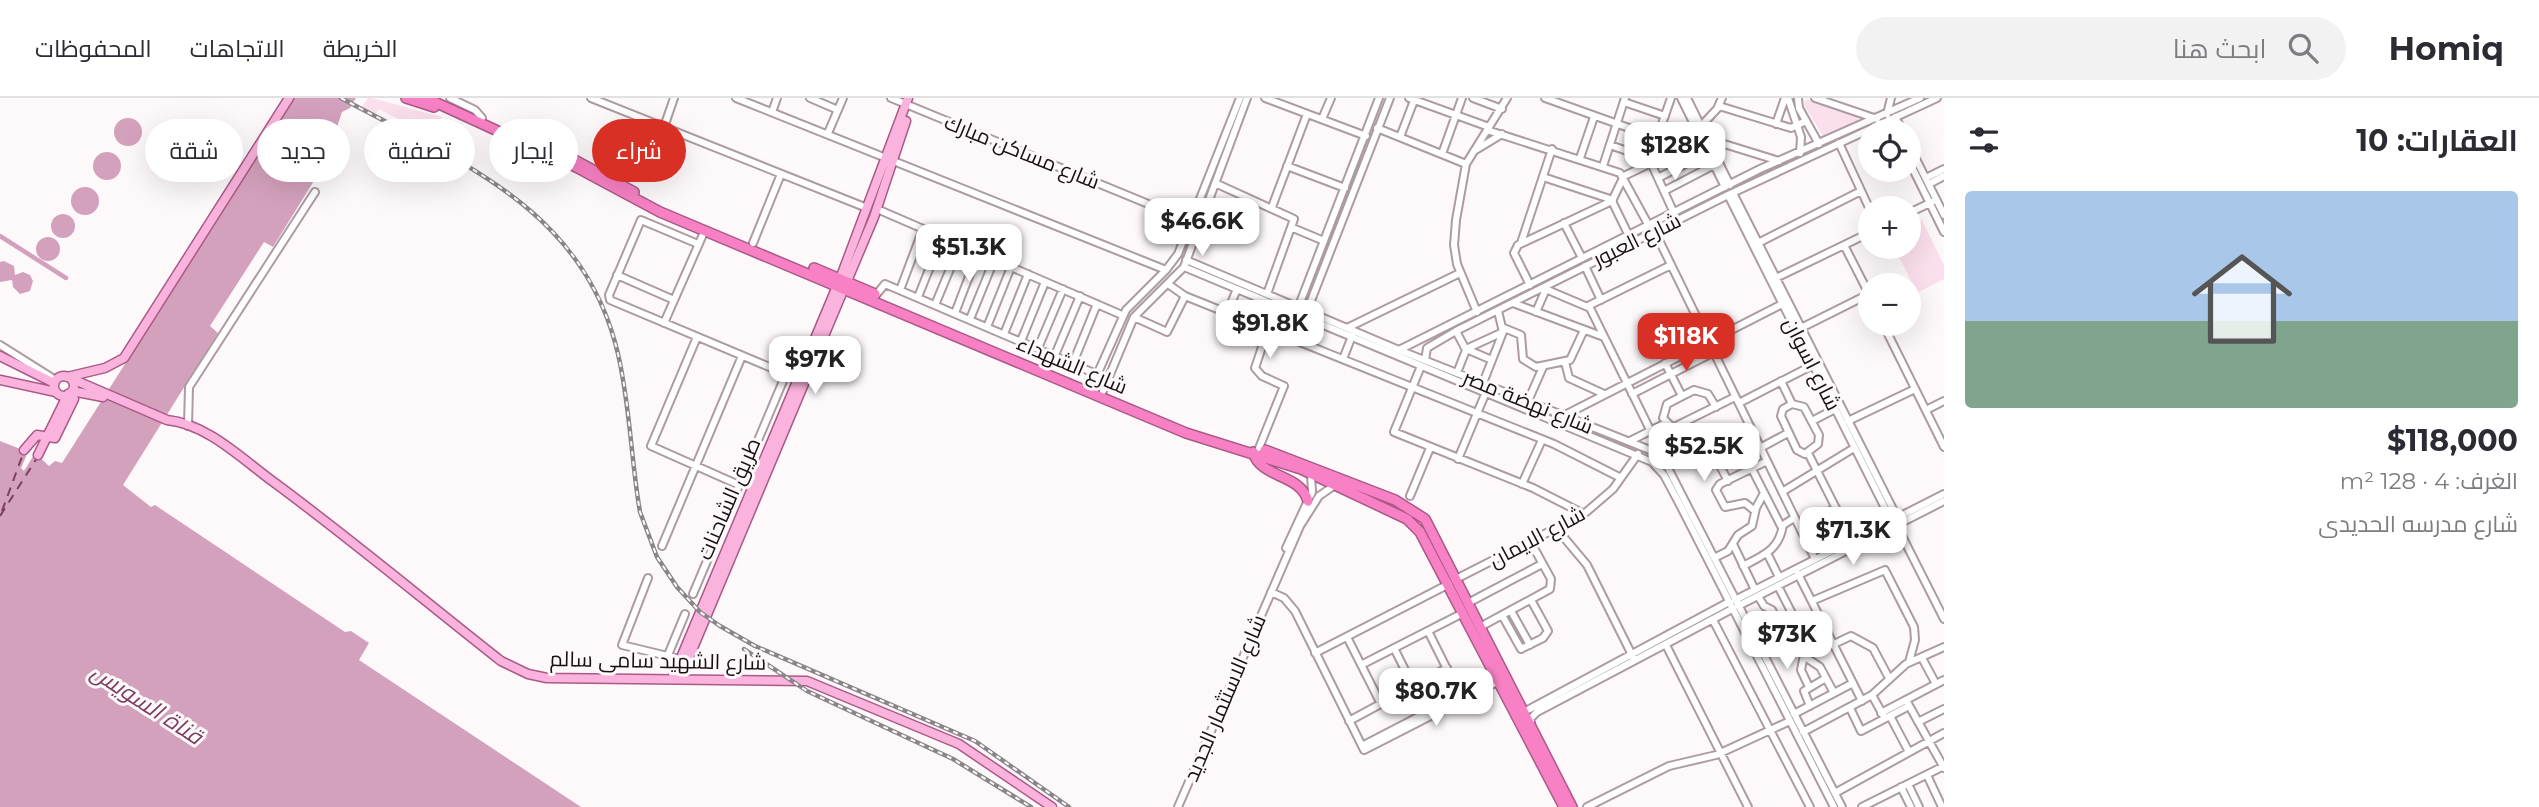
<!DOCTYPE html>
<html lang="ar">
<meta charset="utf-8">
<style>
:root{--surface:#fff;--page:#f2f2f3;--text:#2b2b33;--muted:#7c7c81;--line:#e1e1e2;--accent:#d93025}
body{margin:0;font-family:Montserrat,Cairo,sans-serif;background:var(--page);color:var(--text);direction:rtl;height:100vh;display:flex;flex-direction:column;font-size:26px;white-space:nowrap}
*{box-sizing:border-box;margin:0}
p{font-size:23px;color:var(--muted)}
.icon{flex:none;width:38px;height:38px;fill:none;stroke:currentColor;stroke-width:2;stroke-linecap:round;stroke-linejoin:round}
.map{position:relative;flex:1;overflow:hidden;direction:ltr}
.details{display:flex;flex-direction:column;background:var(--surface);width:595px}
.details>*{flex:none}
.hud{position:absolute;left:21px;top:21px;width:665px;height:63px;direction:rtl;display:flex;gap:14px}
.buttons{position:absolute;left:1858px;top:21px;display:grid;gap:14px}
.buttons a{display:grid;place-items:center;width:63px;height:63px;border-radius:50%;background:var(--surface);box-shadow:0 7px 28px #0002;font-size:35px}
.price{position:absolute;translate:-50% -60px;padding:0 16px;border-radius:14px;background:#fff;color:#222;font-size:23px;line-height:46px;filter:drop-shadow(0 2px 4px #0008)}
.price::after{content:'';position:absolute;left:50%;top:42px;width:21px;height:16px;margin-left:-10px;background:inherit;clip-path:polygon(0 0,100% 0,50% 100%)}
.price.on{background:var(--accent);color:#fff}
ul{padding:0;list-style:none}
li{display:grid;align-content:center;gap:14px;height:371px;padding:0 21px}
li span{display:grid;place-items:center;height:217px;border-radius:7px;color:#555}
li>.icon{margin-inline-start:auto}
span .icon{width:126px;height:126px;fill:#fffc;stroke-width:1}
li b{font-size:30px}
h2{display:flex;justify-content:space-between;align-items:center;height:84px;padding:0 21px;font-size:30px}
.pill{padding:0 24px;border-radius:32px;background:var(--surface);box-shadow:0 7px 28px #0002;font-size:24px;line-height:63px}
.pill.on{background:var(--accent);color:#fff}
header{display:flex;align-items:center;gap:42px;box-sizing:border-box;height:98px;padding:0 35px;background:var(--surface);border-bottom:2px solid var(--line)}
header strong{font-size:33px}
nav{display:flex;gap:38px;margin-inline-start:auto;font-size:24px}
.search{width:490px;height:63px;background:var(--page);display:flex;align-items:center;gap:18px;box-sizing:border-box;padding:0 24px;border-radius:38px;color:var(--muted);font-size:26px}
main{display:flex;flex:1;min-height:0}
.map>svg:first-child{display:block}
</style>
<header>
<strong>Homiq</strong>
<div class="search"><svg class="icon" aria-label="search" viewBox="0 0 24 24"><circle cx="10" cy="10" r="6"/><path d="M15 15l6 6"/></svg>ابحث هنا</div>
<nav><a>الخريطة</a><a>الاتجاهات</a><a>المحفوظات</a></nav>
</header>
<main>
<section class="details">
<h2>العقارات: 10<svg class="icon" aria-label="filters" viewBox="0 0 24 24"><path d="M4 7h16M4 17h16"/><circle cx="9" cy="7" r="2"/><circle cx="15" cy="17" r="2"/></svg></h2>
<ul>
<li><span style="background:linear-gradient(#a9c7e8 60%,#7fa58c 0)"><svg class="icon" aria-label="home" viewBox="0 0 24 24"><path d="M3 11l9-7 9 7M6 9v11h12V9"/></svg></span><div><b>$118,000</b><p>الغرف: 4 · 128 m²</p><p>شارع مدرسه الحديدى</p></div></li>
</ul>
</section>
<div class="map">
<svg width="1944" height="709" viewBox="0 0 1944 709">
<rect width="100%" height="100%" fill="#fdf9fb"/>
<!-- green -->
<path fill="#fcdfed" d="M368 0H372L442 19 432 39 379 11 375 16 362 9Z
M1806 1 1860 18 1856 26 1824 40 1804 7Z
M1922 122 1944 167V181L1917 195 1894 149H1909V129Z"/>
<!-- water -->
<path fill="#d4a1bc" d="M294 0H356L350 10 342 14 335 35 338 44 273 149 264 144 210 228 218 235 123 387 151 409 155 407 345 534 351 533 369 545 359 562 581 709H0V343L28 354 21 370 24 373 35 355 49 368 55 363 62 365Z
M114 34a14 14 0 1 1 28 0a14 14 0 1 1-28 0Z
M93 68a14 14 0 1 1 28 0a14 14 0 1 1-28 0Z
M71 103a14 14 0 1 1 28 0a14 14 0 1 1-28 0Z
M51 128a12 12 0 1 1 24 0a12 12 0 1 1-24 0Z
M36 151a12 12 0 1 1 24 0a12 12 0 1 1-24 0Z
M4 163 14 168 15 177 23 174 30 177 33 183 30 193 20 196 13 189 12 182 0 184V164Z"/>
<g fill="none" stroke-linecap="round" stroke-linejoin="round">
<!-- canal -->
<path stroke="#d4a1bc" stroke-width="4.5" d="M0 138 66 180"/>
<!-- ferry -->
<path stroke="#7c3d61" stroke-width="2" stroke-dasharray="9 7" stroke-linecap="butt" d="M2 413 23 356
M0 418 37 360"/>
<!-- minor casing -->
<g stroke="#ac9ba3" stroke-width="10">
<path id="minor" d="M450 0 475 12 482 20
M591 0 867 110
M736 0 1166 172
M810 0 838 12
M891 0 1192 124
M1265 0 1366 38
M1409 0 1489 29
M1473 0 1502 11
M1545 0 1657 40
M1681 0 1725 89
M1687 0 1730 87
M1788 0 1801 39 1800 55
M1798 0 1799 10 1819 46
M1815 0 1877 21
M1624 4 1665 18
M1719 8 1791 30 1806 23
M772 14 777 0
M1887 16 1891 0
M1895 19 1903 33
M1322 21 1331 0
M1889 21 1895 33
M1776 26 1785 0
M1701 28 1717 11 1722 0
M664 29 674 0
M1377 30 1466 66
M1487 32 1620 75 1649 128
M828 35 843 0
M1400 39 1415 0
M1708 41 1779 63
M1839 45 1871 114
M1610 47 1650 61
M1909 47 1944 117
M1474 53 1502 36
M1442 56 1462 0
M1580 60 1594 19
M1909 63 1944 134
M1651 65 1674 115
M1648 66 1671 0
M1287 68 1345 90
M1603 68 1625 0
M1543 79 1613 102
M1658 80 1708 54
M1926 80 1944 71
M1215 85 1294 121 1267 196
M1929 86 1944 78
M1664 93 1714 67
M1733 95 1900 425 1899 432
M1728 97 1894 428 1899 432 1944 521
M1612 103 1629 138
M1272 109 1307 16
M877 111 1122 217
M1909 115 1932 104
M1564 125 1582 160
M1293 130 1324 143
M1655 134 1815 461
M753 145 781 76
M1521 145 1552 51
M1758 145 1861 93
M698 146 641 122 609 197 610 202 798 281
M1844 147 1871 200
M1186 162 1399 252 1655 354 1667 368 1842 709
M1585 168 1601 202
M1184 169 1652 364 1664 377 1680 407 1834 709
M617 177 674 202
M1776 180 1871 134
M1168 186 1185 198 1554 346 1621 380
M1530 187 1514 155 1518 147 1612 103 1624 78 1701 41
M1543 190 1590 210 1664 360
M900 192 923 131
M876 197 885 186 1108 281
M918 199 942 139
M1513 205 1604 239
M935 207 960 147
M1588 208 1671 167
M1298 210 1379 0
M1307 213 1390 0
M1477 214 1457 166 1454 147 1456 122 1466 66 1507 0
M1536 214 1546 191
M955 215 978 155
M1227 215 1237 191
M1134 219 1167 234 1185 198
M970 221 994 162
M664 225 705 132
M1883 226 1944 349
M987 229 1011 169
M1347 230 1460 175
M1504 230 1521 237 1523 261 1536 269 1570 262 1584 232
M1801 230 1869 196
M1456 233 1466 252 1457 275
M1004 236 1028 176
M697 239 651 348 739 387
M1292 241 1303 217
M1021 243 1045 184
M0 247 54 281
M1038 250 1063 191
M1466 251 1503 234
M1466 251 1492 262
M1399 252 1760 71 1920 0
M1055 257 1080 198
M1343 261 1352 238
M1425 262 1427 250 1456 233 1728 97 1937 0
M1565 264 1569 280 1604 296
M1073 265 1097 206
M1665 265 1682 298
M1421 268 1394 334 1533 390 1584 416
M1781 283 1792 306
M1483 285 1503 234 1498 213
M1092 288 1126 212 1166 172 1178 156 1240 0
M1103 293 1134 219 1184 169 1247 0
M1632 296 1714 254
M1528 303 1543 269
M1739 305 1817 265
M1792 306 1804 309 1819 337 1818 346 1805 356 1797 352 1781 318 1783 311Z
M1716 309 1708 296 1694 292 1667 306 1663 320 1680 337 1696 366 1706 369 1718 364 1728 383
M1926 312 1944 303
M1563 318 1786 204
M1812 323 1835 311
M1848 323 1915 291
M188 328 189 289 315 94
M1672 330 1735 299
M1630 343 1666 325
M1259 350 1284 288 1262 278 1255 270 1268 231
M1760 350 1788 335
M1808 355 1852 442
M1663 358 1687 348
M1458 361 1486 294
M1752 371 1782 430
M1522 386 1542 342
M1782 394 1854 350
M1410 398 1430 350
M1755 413 1745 405 1725 409 1716 392 1720 386 1767 363
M1799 428 1836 410
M1556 430 1587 467 1634 561
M1733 446 1755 492
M662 448 742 258
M1286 450 1312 394 1311 376
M1767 455 1779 479
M1714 460 1728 453 1738 437 1752 428 1756 410 1764 395
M1743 468C1764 457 1779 452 1783 427L1794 420
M1798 476 1862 603
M648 480 622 547 680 561
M1456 481 1584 416 1613 391 1638 356
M1778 488 1800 531
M1271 494 1284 500 1295 513 1364 652 1499 583
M693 496 786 276
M1758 498 1764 508 1772 512 1785 538
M1735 502 1944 396
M1812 503 1885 472 1914 529 1915 542 1909 564
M1468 505 1542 466
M1738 508 1944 403
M1511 513 1530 547
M1502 517 1521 551 1543 540 1548 533 1531 502
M1713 522 1810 709
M1480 529 1550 491 1551 481 1534 450
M1428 533 1460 597
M1792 535 1805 559 1820 569 1834 595
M1347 539 1381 606
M1776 543 1820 520
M1834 546 1851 538 1873 550 1889 580
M1666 547 1748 709
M1394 550 1413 588
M1315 555 1449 486
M668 557 685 516
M1804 557 1801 572 1809 589
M1922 560 1936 586
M1361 567 1463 515
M1872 597 1883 617
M1906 602 1944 670
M1810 608 1804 593 1826 580
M1850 610 1861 633 1909 608
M1524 614 1729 504
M1881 615 1944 582
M1794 616 1853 585
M1890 618 1909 654
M1349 623 1447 570
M1918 624 1944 611
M1531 627V620L1537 614 1732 511
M1803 634 1872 597 1906 566 1944 549
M1362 648 1497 578
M1927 677 1942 709
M1908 686 1919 709
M1901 689 1911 709
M1835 695 1944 635
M1178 709 1300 428 1319 398 1335 387
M1587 709 1669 668 1716 657 1790 623
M1862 709 1944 668"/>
</g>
<!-- major casing -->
<g stroke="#a95a86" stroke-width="11">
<path id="major" d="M0 258 54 285
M54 288a10 10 0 1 1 20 0a10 10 0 1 1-20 0Z
M67 279 105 270 124 260 289 0
M70 280 167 322C208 326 243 362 275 385 352 442 426 504 501 563L528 576 547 580 807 583 959 646 1052 709
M0 282 56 294
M72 293 103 299
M24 352 37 337 55 340 74 301 71 295
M38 357 68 296
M672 581 840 181 908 0
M680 581 874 119 906 23"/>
</g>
<!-- highway casing -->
<g stroke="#a95a86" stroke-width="12">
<path id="highway" d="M406 0 434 9
M426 0 576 69 660 114 1186 335 1301 371 1407 421 1420 434 1564 709
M569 59 634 94
M814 170 875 196
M1265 352 1395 402 1425 421 1572 709
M1253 354C1261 381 1300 375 1308 403"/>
</g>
<!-- minor -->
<use href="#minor" stroke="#fff" stroke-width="6"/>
<!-- major -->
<use href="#major" stroke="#fab3dc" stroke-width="8"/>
<!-- highway -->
<use href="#highway" stroke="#f781c4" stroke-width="9"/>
<!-- rail casing -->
<g stroke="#8a8588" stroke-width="4.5">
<path id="rail" d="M341 0C459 64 584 110 618 256 630 307 631 362 640 414L657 459 677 489 700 514 720 528 755 548 975 643 1069 709
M744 551 807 593 953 661 1031 709"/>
</g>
<!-- rail -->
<use href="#rail" stroke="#fdf9fb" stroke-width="2" stroke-dasharray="5" stroke-linecap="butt"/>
</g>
<g text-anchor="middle" stroke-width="6" stroke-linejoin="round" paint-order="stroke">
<!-- street labels -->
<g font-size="21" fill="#171114" stroke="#fdf9fb">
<text transform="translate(1022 54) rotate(22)" y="7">شارع مساكن مبارك</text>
<text transform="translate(1637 142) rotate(-26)" y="7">شارع العبور</text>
<text transform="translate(1812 266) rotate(63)" y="7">شارع اسوان</text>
<text transform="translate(1072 267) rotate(23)" y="7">شارع الشهداء</text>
<text transform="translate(1528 304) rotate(22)" y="7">شارع نهضة مصر</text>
<text transform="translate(729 401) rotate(-67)" y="7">طريق الشاحنات</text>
<text transform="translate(1537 439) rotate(-28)" y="7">شارع الايمان</text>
<text transform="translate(658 563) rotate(1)" y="7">شارع الشهيد سامى سالم</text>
<text transform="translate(1225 600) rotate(-67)" y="7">شارع الاستثمار الجديد</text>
</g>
<!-- water labels -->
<g font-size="23" font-style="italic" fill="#7c3d61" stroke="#fdf9fb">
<text transform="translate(147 606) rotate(33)" y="8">قناة السويس</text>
</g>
</g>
</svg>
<div class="buttons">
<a><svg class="icon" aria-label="locate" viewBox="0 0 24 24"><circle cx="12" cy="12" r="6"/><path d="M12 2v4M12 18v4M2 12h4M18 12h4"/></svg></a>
<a>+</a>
<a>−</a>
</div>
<b class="price" style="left:1675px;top:84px">$128K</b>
<b class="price" style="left:1202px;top:160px">$46.6K</b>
<b class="price" style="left:969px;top:186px">$51.3K</b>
<b class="price" style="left:1270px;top:262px">$91.8K</b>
<b class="price on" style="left:1686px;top:275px">$118K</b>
<b class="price" style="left:815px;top:298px">$97K</b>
<b class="price" style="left:1704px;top:385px">$52.5K</b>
<b class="price" style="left:1853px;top:469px">$71.3K</b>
<b class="price" style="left:1787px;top:573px">$73K</b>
<b class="price" style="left:1436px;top:630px">$80.7K</b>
<div class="hud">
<a class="pill on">شراء</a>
<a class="pill">إيجار</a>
<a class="pill">تصفية</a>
<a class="pill">جديد</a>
<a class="pill">شقة</a>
</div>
</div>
</main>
